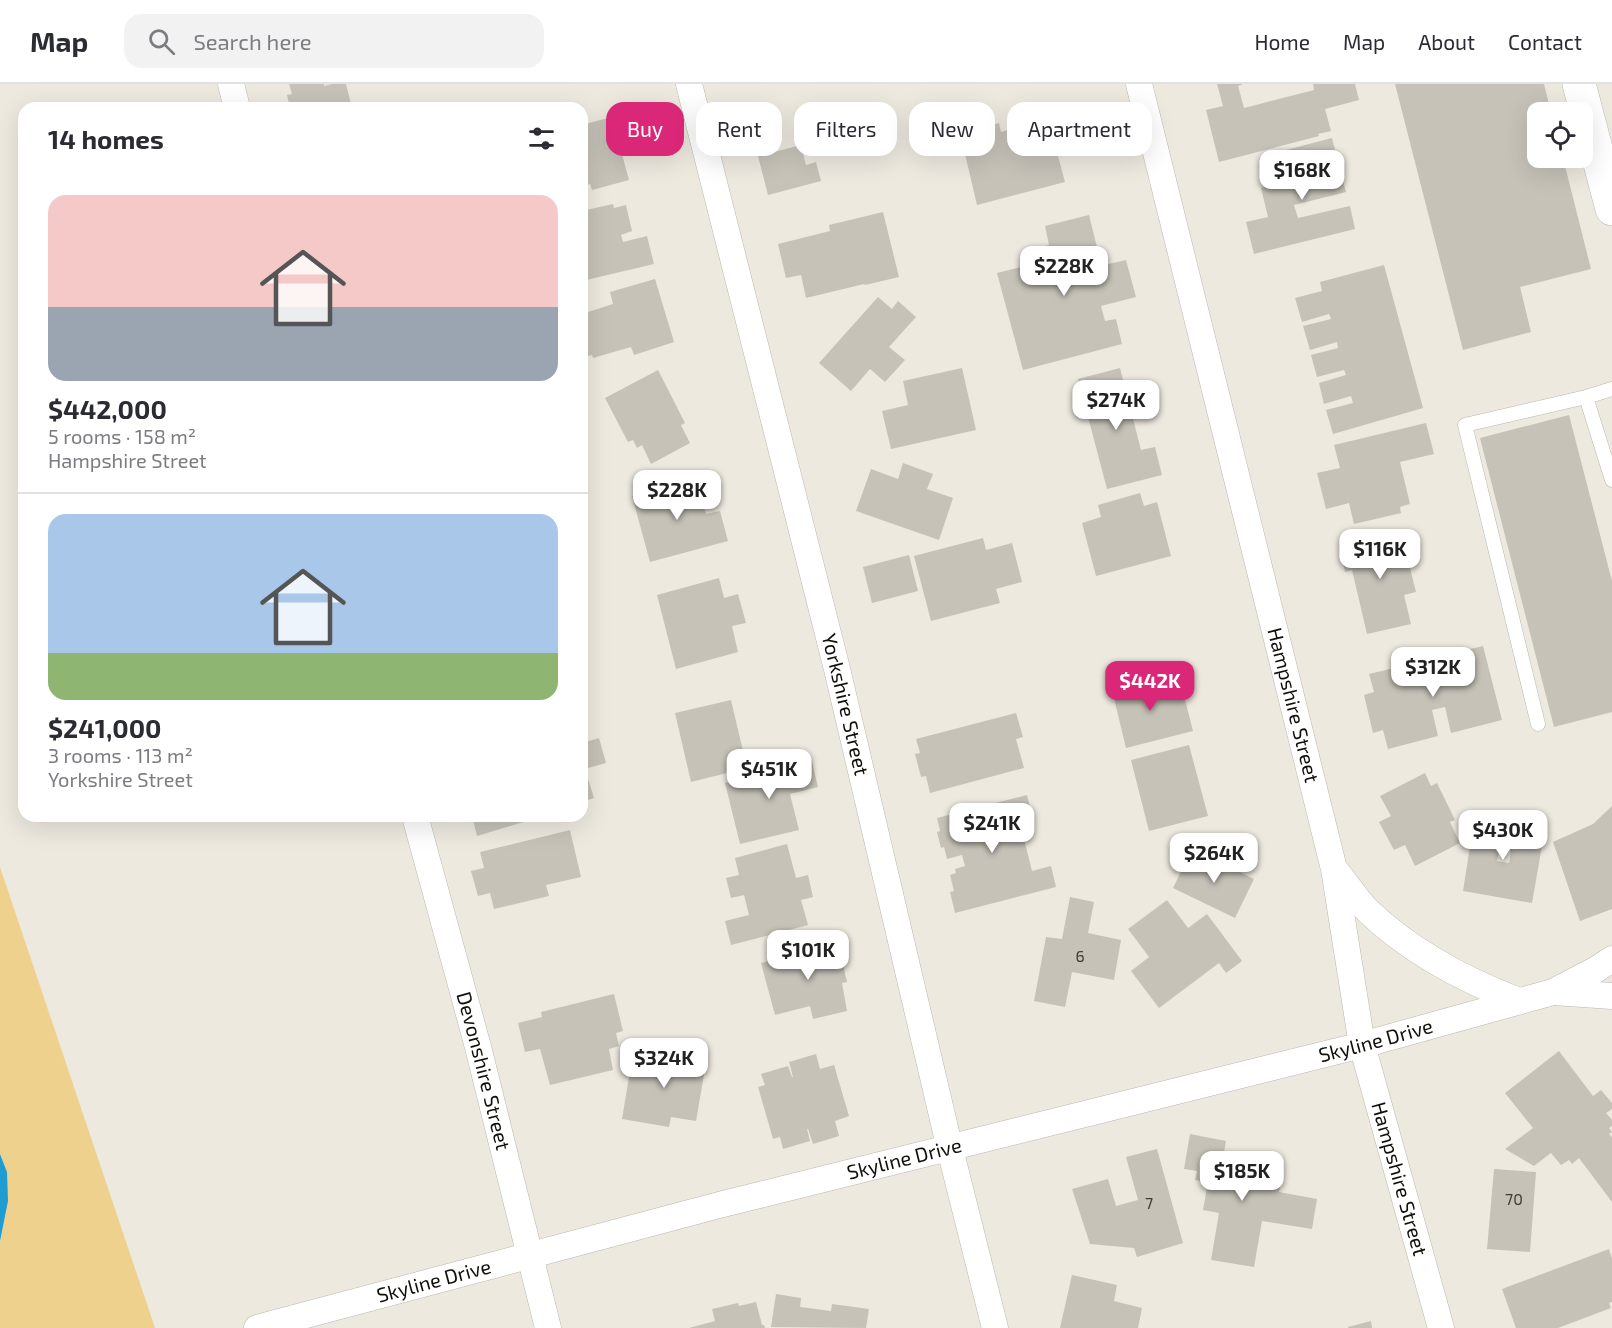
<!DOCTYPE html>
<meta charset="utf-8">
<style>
:root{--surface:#fff;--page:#f2f2f3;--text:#2b2b33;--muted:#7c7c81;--line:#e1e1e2;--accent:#db2777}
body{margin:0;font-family:"Exo 2",sans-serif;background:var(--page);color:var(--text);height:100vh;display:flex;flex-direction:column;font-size:22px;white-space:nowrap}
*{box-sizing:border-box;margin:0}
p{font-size:20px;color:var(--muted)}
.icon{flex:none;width:33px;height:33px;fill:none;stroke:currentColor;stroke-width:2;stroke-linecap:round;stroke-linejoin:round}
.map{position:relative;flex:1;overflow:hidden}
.details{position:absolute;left:18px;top:18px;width:570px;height:720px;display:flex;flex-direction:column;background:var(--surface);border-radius:18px;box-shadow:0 6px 24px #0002}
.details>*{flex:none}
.guide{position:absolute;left:606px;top:18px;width:570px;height:54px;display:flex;gap:12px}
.controls{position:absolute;left:1527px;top:18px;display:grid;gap:12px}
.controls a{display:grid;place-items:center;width:66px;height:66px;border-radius:12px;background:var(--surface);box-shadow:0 6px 24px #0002;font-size:30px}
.price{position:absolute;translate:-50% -51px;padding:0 14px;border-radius:12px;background:#fff;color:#222;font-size:20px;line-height:39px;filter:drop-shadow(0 2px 3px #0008)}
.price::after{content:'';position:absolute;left:50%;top:36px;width:18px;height:14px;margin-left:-9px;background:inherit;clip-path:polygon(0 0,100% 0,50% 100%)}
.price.current{background:var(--accent);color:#fff}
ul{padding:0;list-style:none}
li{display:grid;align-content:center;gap:12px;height:318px;padding:0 30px}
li+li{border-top:2px solid var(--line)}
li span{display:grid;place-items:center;height:186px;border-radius:18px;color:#555}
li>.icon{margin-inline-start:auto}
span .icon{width:108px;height:108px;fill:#fffc;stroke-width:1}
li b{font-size:26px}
h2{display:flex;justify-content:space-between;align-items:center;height:72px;padding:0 30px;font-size:26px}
.pill{padding:0 21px;border-radius:18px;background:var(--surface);box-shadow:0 6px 24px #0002;font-size:21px;line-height:54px}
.pill.current{background:var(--accent);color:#fff}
header{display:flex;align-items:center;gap:36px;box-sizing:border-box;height:84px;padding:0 30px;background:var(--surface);border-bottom:2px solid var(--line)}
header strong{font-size:28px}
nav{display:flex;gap:33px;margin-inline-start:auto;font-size:21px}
.search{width:420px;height:54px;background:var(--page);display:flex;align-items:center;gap:15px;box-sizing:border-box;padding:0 21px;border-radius:18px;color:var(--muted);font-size:22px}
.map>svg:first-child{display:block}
</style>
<header>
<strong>Map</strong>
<div class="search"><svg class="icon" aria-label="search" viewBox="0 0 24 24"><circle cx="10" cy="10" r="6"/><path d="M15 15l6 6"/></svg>Search here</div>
<nav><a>Home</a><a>Map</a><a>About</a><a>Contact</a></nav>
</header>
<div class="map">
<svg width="1612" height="1244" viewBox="0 0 1612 1244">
<rect width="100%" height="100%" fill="#ede9df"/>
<!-- green -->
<path fill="#edd18d" d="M0 783 155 1244H0V1157L7 1088 0 1070Z"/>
<!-- water -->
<path fill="#1f9dd0" d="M0 1070 7 1088 8 1117 0 1157Z"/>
<!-- building -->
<path fill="#c6c2b8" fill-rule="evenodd" d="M289 0H324V2L332 0H346L352 24H290L287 11 292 10Z
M1217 0H1243L1238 2 1244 24 1314 6 1313 0H1355L1359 16 1325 25 1331 47 1318 50 1319 52 1219 78 1206 26 1223 22Z
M1395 0H1544L1551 28H1538V74H1563L1591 185 1520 203 1531 248 1463 266Z
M582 30 585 40 612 33 629 96 592 106 590 100 582 102Z
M1048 35 1065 98 977 121 960 49 999 39 1001 48Z
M1332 54 1346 108 1294 121 1298 134 1350 122 1355 145 1254 170 1246 138 1268 133 1261 104 1293 95 1286 66Z
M801 61 806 81 816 78 821 97 768 111 758 72Z
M613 120 614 124 626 121 632 147 621 151 623 158 647 152 654 180 582 197V127Z
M883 128 899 193 865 201 864 200 806 214 801 191 786 194 778 160 830 147 829 141Z
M1089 131 1099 171 1089 173 1091 184 1126 176 1136 213 1101 222 1105 237 1116 235 1122 260 1023 286 997 189 1025 182 1021 168 1049 161 1045 142Z
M1384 181 1423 324 1333 350 1326 326 1353 319 1351 312 1324 320 1319 299 1346 291 1344 286 1317 293 1311 271 1338 264 1337 258 1310 266 1303 242 1331 235 1329 230 1302 238 1295 214 1322 207 1320 198Z
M655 195 674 258 634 271 631 263 593 274 592 271 582 274V230L613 220 610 208Z
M878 213 892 225 898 217 916 233 889 263 905 276 885 298 870 285 851 307 819 279Z
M962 284 976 346 891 365 882 327 908 321 903 297Z
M1120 284 1141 366 1155 363 1162 391 1107 405 1078 295Z
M658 286 685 339 681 341 690 359 651 380 642 361 637 364 633 356 628 358 605 314Z
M1569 331 1612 497V628L1554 643 1480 354Z
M1426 339 1434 370 1400 378 1410 420 1400 423 1401 429 1354 440 1349 419 1326 425 1317 389 1340 384 1334 361Z
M903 379 933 390 927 405 953 414 939 456 856 427 871 385 898 395Z
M696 395 706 430 720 427 728 457 650 478 632 412Z
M1140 409 1144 422 1157 418 1171 472 1096 492 1082 439 1101 433 1098 421Z
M1389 449 1390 454 1402 452 1416 508 1404 511 1411 540 1367 550 1352 486 1345 488 1339 461Z
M983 454 986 466 1012 459 1022 498 996 505 1000 519 931 537 914 472Z
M909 471 918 507 872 519 863 483Z
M719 494 724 514 738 510 746 539 732 542 738 568 676 585 657 511Z
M1483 562 1502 636 1451 649 1445 623 1432 626 1438 652 1388 665 1383 646 1373 649 1364 611 1374 608 1369 590 1419 578 1425 602 1439 599 1432 574Z
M1151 592 1156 611 1182 604 1193 647 1126 664 1111 602Z
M731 616 747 684 691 698 675 629Z
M1016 629 1023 653 1016 655 1024 684 930 709 926 692 921 693 915 670 920 669 916 655Z
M599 654 606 679 585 685 594 714 582 718V659Z
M1189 661 1208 732 1149 747 1131 676Z
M811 673 818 703 790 710 799 746 740 760 725 699 778 686 776 681Z
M1425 689 1431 702 1437 699 1455 736 1450 738 1460 759 1415 782 1405 761 1394 766 1379 738 1391 732 1380 712Z
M1027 711 1033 734 1025 736 1030 754 1024 755 1032 787 1051 782 1056 803 955 829 950 808 954 807 950 791 956 789 955 785 965 782 962 771 947 775 944 763 941 764 937 748 940 747 937 734Z
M1612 722V825L1580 837 1553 758 1593 740Z
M472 732H540V733L477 752Z
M1483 733 1536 742 1534 761 1542 762 1532 819 1463 807 1472 750 1480 751ZM1500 764 1511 766 1509 779 1497 777Z
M570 746 581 793 546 801 549 812 494 825 490 809 478 812 471 787 484 784 480 768Z
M787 760 796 794 808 791 813 813 801 816 808 841 731 861 725 837 749 831 744 811 731 814 726 794 739 791 735 774Z
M1192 765 1254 795 1235 834 1173 804Z
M1070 813 1094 818 1088 849 1121 856 1114 896 1072 888 1065 923 1034 917 1046 853 1062 855Z
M1167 816 1188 844 1207 830 1242 877 1226 889 1219 879 1159 924 1131 887 1149 873 1128 845Z
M838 858 847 898 842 899 847 927 813 935 810 922 775 931 761 879 796 870 795 868Z
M614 910 623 947 616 949 619 962 609 965 613 986 550 1001 540 965 525 968 518 939 542 933 541 928Z
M652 965 699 973 697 984 705 985 696 1037 671 1033 669 1043 622 1035 632 975 650 978Z
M1559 967 1593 1012 1601 1006 1612 1019V1025L1606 1029 1612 1036V1042L1609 1044 1612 1048 1609 1050 1612 1053V1118L1579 1074 1572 1080 1569 1076 1561 1081 1551 1069 1534 1082 1505 1065 1533 1044 1505 1009Z
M816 970 820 985 834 981 849 1032 835 1037 839 1052 813 1060 808 1045H807L810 1057 783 1065 780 1053 773 1055 758 1003 765 1001 761 990 788 982 792 993H793L789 978Z
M1190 1050 1226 1057 1221 1085 1241 1089 1242 1084 1256 1086 1255 1091 1281 1096 1279 1108 1317 1115 1312 1145 1262 1137 1254 1183 1211 1176 1219 1129 1203 1126 1208 1098 1195 1096 1197 1087 1184 1085Z
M1157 1065 1183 1159 1137 1173 1134 1164 1090 1160 1072 1105 1108 1095 1116 1122 1138 1116 1126 1073Z
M1494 1085 1536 1088 1530 1168 1487 1165Z
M1609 1165 1612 1175V1218L1609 1219 1611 1224 1558 1244H1516L1502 1205Z
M1072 1191 1117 1201 1114 1217 1142 1224 1138 1244H1060Z
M776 1210 801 1214 800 1223 831 1227 832 1220 869 1225 866 1244 771 1243Z
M756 1218 762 1241H764L765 1244H689L715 1237 712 1225 738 1219 739 1222Z
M1371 1237 1372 1244H1348V1243Z"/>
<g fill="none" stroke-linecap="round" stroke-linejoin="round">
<!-- service casing -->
<g stroke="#bcb8ae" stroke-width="15">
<path id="service" d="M1612 305 1586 313 1612 396
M1538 640 1465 341 1586 313"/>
</g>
<!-- minor casing -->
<g stroke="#bcb8ae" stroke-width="27">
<g id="minor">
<path d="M231 0 237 24"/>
<path id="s1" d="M689 0 837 585 950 1065 995 1244"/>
<path id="s2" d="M1139 0 1334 785 1362 961 1441 1244"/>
<path id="s3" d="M415 732 478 963 548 1244"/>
<path d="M1336 787C1347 800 1356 815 1368 827 1411 868 1464 896 1519 917"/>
<path d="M1554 908 1612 912"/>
<path id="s4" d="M257 1244 723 1120 1362 961 1553 908 1597 885 1612 875"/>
</g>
</g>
<!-- secondary casing -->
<g stroke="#bcb8ae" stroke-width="34">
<path id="secondary" d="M1579 0 1612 125"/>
</g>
<!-- service -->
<use href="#service" stroke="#fff" stroke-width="14"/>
<!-- minor -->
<use href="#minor" stroke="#fff" stroke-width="26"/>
<!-- secondary -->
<use href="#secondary" stroke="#fff" stroke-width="33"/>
</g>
<g text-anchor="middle" stroke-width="4.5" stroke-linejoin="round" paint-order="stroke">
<!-- number labels -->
<g font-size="16" fill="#3e3c36">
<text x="1080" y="878">6</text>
<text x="1514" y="1121">70</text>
<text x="1149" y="1125">7</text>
</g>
<!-- street labels -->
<g font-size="20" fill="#100f0b" stroke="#fff">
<text dy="7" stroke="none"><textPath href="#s1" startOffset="640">Yorkshire Street</textPath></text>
<text dy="7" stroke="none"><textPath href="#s2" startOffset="640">Hampshire Street</textPath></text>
<text dy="7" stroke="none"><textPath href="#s4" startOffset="1155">Skyline Drive</textPath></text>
<text dy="7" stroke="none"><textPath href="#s3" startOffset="264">Devonshire Street</textPath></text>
<text dy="7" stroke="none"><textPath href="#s4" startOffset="669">Skyline Drive</textPath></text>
<text dy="7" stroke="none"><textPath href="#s2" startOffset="1126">Hampshire Street</textPath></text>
<text dy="7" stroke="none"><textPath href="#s4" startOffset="183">Skyline Drive</textPath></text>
</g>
</g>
</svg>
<div class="controls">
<a><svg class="icon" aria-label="locate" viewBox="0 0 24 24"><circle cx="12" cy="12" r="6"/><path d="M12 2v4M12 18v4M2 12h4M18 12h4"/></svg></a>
</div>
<b class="price" style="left:1302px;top:117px">$168K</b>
<b class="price" style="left:1064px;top:213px">$228K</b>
<b class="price" style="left:1116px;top:347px">$274K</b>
<b class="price" style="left:677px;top:437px">$228K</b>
<b class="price" style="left:1380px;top:496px">$116K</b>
<b class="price" style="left:1433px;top:614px">$312K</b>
<b class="price current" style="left:1150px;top:628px">$442K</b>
<b class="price" style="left:769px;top:716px">$451K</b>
<b class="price" style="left:992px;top:770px">$241K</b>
<b class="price" style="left:1503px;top:777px">$430K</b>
<b class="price" style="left:1214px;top:800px">$264K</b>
<b class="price" style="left:808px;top:897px">$101K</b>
<b class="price" style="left:664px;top:1005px">$324K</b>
<b class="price" style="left:1242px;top:1118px">$185K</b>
<div class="guide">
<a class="pill current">Buy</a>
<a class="pill">Rent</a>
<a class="pill">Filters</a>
<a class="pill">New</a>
<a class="pill">Apartment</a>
</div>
<section class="details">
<h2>14 homes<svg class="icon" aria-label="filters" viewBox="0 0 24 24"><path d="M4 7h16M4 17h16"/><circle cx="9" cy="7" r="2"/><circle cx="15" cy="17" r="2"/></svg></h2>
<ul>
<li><span style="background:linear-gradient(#f6c9c9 60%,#9aa5b1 0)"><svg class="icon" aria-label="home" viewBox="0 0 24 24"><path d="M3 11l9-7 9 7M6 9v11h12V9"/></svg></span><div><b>$442,000</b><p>5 rooms · 158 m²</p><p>Hampshire Street</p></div></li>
<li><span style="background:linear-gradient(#a9c7e8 75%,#8fb573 0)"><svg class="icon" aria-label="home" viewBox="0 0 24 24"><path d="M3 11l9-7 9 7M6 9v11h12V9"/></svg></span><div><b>$241,000</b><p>3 rooms · 113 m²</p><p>Yorkshire Street</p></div></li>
</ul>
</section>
</div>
